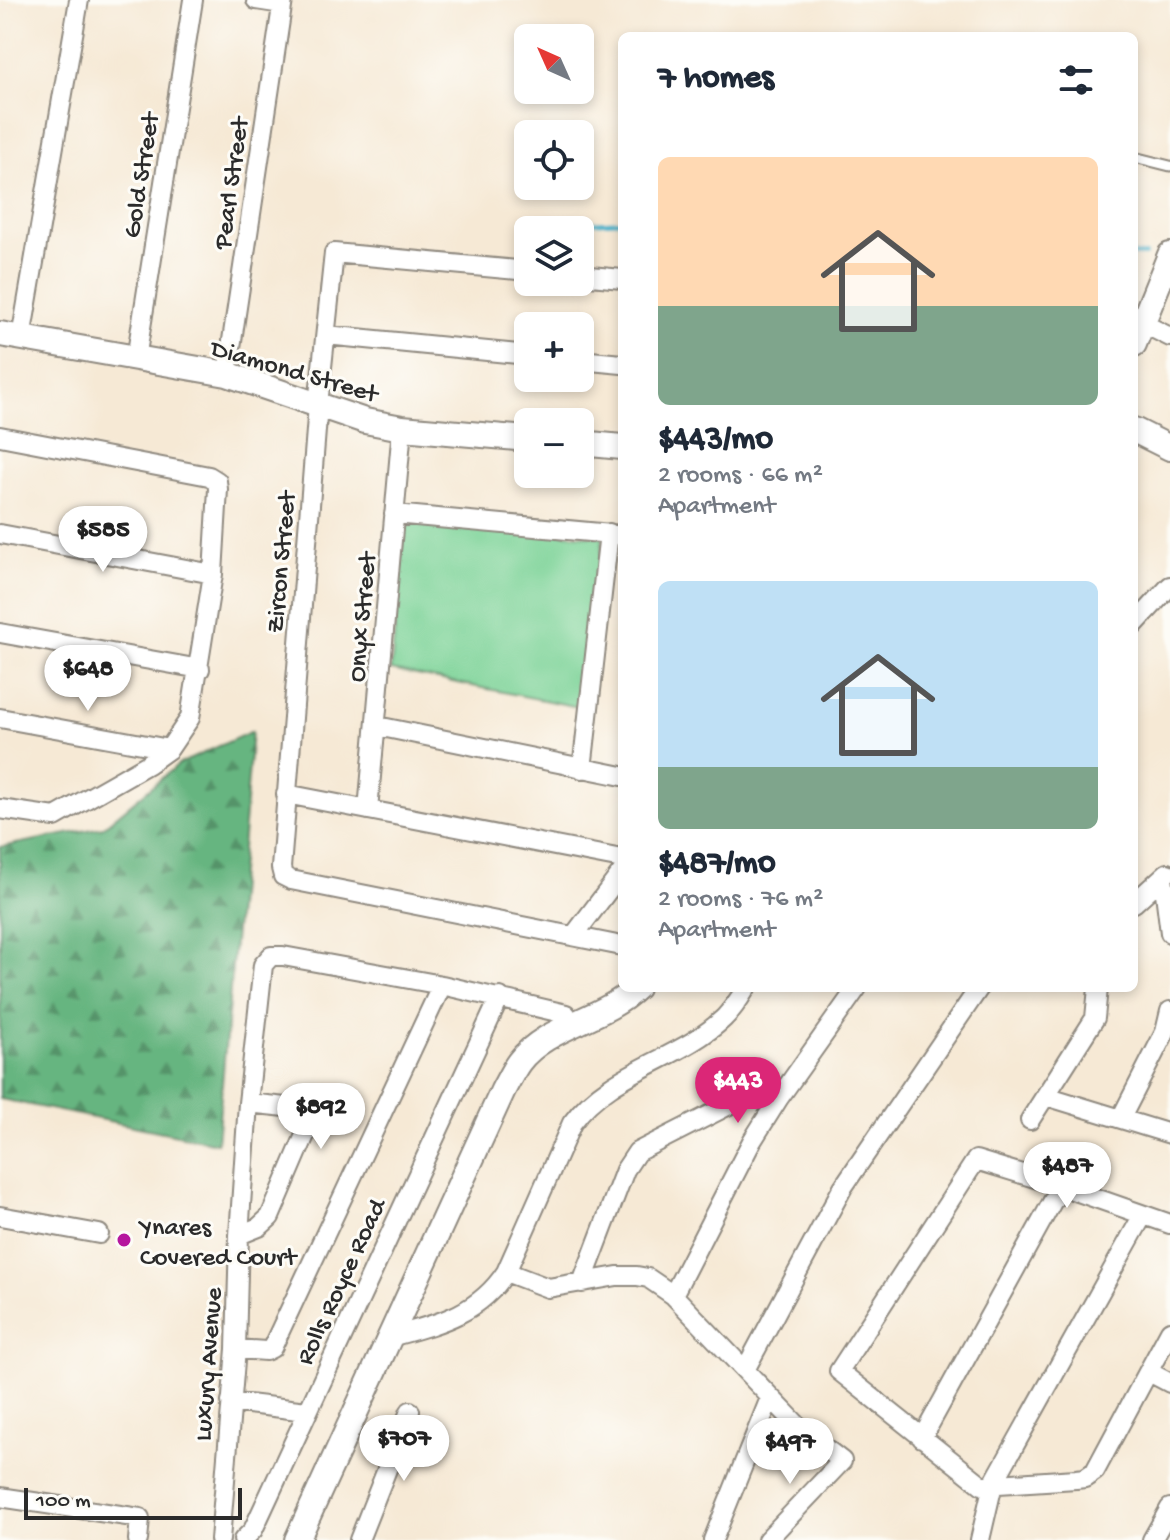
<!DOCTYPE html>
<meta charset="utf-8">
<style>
:root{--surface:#fff;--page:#f6f6f7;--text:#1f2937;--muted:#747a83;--accent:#db2777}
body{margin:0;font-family:"Gochi Hand",sans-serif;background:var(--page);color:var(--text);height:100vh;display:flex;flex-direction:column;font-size:30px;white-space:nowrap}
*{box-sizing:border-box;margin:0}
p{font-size:26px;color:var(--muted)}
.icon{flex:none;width:44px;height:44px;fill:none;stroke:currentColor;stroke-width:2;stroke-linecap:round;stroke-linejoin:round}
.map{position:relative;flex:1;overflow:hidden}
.panel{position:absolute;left:618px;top:32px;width:520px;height:960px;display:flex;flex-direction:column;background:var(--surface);border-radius:12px;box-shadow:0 4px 12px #0003}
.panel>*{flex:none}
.needle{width:52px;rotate:315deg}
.controls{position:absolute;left:514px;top:24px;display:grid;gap:16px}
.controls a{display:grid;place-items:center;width:80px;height:80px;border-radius:12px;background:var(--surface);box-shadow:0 4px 12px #0003;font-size:40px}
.scale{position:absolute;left:24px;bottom:20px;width:218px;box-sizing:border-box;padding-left:8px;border:4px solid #2b2b2b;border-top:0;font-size:22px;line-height:28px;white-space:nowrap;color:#2b2b2b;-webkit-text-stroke:6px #fdfcf7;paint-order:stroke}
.price{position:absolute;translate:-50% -68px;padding:0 18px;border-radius:28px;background:#fff;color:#222;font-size:26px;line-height:52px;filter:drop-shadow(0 2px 4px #0008)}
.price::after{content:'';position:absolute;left:50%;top:48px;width:24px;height:18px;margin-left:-12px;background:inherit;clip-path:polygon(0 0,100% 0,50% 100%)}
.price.active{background:var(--accent);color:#fff}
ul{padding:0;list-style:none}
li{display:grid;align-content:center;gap:16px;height:424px;padding:0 40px}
li span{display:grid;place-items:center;height:248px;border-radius:12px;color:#555}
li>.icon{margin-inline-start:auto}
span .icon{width:144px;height:144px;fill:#fffc;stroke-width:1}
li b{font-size:34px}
h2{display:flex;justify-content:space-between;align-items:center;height:96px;padding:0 40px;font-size:34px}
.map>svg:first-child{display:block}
</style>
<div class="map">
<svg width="1170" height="1540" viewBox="0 0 1170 1540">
<defs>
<pattern id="forest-firs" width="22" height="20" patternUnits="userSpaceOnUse" patternTransform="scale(2)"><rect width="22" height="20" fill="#66b580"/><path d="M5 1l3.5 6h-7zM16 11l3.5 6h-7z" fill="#549369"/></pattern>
</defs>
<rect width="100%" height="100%" fill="#fdfcf7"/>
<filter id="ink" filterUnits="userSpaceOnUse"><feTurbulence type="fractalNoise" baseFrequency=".0125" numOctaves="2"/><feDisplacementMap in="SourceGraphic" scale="16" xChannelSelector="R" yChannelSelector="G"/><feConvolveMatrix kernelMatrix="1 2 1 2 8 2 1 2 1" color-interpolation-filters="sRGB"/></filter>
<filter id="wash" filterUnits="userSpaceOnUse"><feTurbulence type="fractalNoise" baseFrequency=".006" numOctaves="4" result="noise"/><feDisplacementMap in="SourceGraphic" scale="32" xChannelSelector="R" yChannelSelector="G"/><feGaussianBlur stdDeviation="1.8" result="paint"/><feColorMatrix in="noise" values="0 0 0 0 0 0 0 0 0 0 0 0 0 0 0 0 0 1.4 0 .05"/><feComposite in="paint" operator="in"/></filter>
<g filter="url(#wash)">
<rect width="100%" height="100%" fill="#f6e9d5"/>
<!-- forest -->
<path fill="url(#forest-firs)" stroke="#487056" stroke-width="2" d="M252 731 217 1143 0 1099V847L103 827 179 764Z"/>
<!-- park -->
<path fill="#7dd398" stroke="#547f62" stroke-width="2" d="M405 520 603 537 584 708 391 670Z"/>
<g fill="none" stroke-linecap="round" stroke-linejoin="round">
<!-- stream -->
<path stroke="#4fb5cd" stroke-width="4" d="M524 227 622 221
M1134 255H1145"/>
</g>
</g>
<g filter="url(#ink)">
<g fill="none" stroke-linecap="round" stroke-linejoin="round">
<!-- lane casing -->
<g stroke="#908a80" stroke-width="13">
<path id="lane" d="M1134 157 1170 166"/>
</g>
<!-- street casing -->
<g stroke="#908a80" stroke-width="22">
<path id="street" d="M256 0 282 4
M528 271 334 253 318 405 281 868 283 876 291 880 622 946
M580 275 622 279
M1142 323 1170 337
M326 335 528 355
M21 338 79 0
M136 359 193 0
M580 360 622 364
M227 374 283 0
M0 436 209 476 217 481 218 489 213 574 190 718 169 749 148 764 55 817 0 809
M394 514 622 535
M0 534 213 574
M1134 625 1170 586
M0 633 200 669
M0 718 169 749
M377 726 622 776
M582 769 609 533
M286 794 622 859
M368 810 402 428
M1163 877 1170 933
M1134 903 1167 873
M575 934 622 872
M1046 1096 1170 1134
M1121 1118 1165 1032 1170 1011
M1030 1120 1095 1018 1098 988
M0 1216 99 1234
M1170 1224 1061 1186 976 1160 839 1371 982 1485 1076 1479 1085 1478 1095 1471 1170 1331
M239 1235 259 1227 270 1217 311 1121 310 1112 304 1109 248 1103
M506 1272 548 1288 617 1276H637L648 1278 673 1295 802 1430 842 1461 767 1540
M582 1283 625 1170 637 1152 745 1097 764 1094 779 1098
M673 1295 752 1141 779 1098 857 988
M390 1337C437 1324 478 1315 506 1272L572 1123C610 1070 679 1061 724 1018 732 1010 740 998 746 988
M236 1349 266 1351 272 1348 442 985
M745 1370 843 1187 979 988
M1149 1372 1170 1383
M231 1402 307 1411
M922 1438 1061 1186
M0 1497 140 1518 138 1540
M220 1540 236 1349 239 1235 248 1103 263 965 271 956H283L442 985 566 1014
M243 1540 253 1530 500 997
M359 1540 410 1411
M713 1540 770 1398
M980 1540 993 1484 1143 1215
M1152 1540 1170 1508"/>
</g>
<!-- secondary casing -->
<g stroke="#908a80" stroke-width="28">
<path id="secondary" d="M0 334 227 374 365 421 402 428 528 439
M1134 344 1170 255
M1134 430 1170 448
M580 443 622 447
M297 1540 503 1090C508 1081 513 1070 519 1062 546 1026 603 1020 636 988"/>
</g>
<!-- lane -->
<use href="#lane" stroke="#fff" stroke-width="9"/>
<!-- street -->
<use href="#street" stroke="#fff" stroke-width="18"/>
<!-- secondary -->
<use href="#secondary" stroke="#fff" stroke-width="24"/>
</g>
</g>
<!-- markers -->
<circle fill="#b5179e" stroke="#fdfcf7" stroke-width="3" cx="124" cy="1240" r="8"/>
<g text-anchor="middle" stroke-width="6" stroke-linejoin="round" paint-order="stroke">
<!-- street labels -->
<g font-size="26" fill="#2b2b2b" stroke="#fdfcf7">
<text transform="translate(139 175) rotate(-81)" y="9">Gold Street</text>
<text transform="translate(229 183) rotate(-82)" y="9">Pearl Street</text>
<text transform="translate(295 369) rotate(16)" y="9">Diamond Street</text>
<text transform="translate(279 562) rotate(-85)" y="9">Zircon Street</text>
<text transform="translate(360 617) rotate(-85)" y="9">Onyx Street</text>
<text transform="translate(339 1281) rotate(-65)" y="9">Rolls Royce Road</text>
<text transform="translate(206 1364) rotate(-86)" y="9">Luxury Avenue</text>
</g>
<!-- poi labels -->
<g font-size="26" fill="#2b2b2b" stroke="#fdfcf7" text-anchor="start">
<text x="140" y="1234">Ynares<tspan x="140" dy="30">Covered Court</tspan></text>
</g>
</g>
</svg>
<div class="controls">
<a><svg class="needle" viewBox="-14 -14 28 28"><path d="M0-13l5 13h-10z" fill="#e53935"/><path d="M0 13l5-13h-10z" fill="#747a83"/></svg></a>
<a><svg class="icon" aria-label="locate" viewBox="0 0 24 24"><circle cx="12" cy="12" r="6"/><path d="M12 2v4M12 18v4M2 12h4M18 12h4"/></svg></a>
<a><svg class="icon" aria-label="layers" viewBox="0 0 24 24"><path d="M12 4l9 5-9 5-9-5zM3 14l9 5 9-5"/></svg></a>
<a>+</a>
<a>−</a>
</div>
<div class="scale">100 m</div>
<b class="price" style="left:103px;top:574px">$585</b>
<b class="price" style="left:88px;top:713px">$648</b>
<b class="price active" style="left:738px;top:1125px">$443</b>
<b class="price" style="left:321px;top:1151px">$892</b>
<b class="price" style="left:1067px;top:1210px">$487</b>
<b class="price" style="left:404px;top:1483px">$707</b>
<b class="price" style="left:790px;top:1486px">$497</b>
<section class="panel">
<h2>7 homes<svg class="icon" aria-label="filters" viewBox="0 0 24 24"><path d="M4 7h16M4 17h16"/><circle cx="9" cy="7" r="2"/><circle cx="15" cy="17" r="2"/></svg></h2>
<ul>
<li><span style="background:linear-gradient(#ffd9b3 60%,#7fa58c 0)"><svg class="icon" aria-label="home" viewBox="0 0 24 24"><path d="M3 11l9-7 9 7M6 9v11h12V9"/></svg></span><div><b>$443/mo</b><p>2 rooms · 66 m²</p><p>Apartment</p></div></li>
<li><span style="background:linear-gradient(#bfe0f5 75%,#7fa58c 0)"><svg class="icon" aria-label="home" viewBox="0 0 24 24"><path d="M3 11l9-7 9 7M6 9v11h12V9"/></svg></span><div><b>$487/mo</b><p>2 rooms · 76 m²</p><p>Apartment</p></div></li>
</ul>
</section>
</div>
